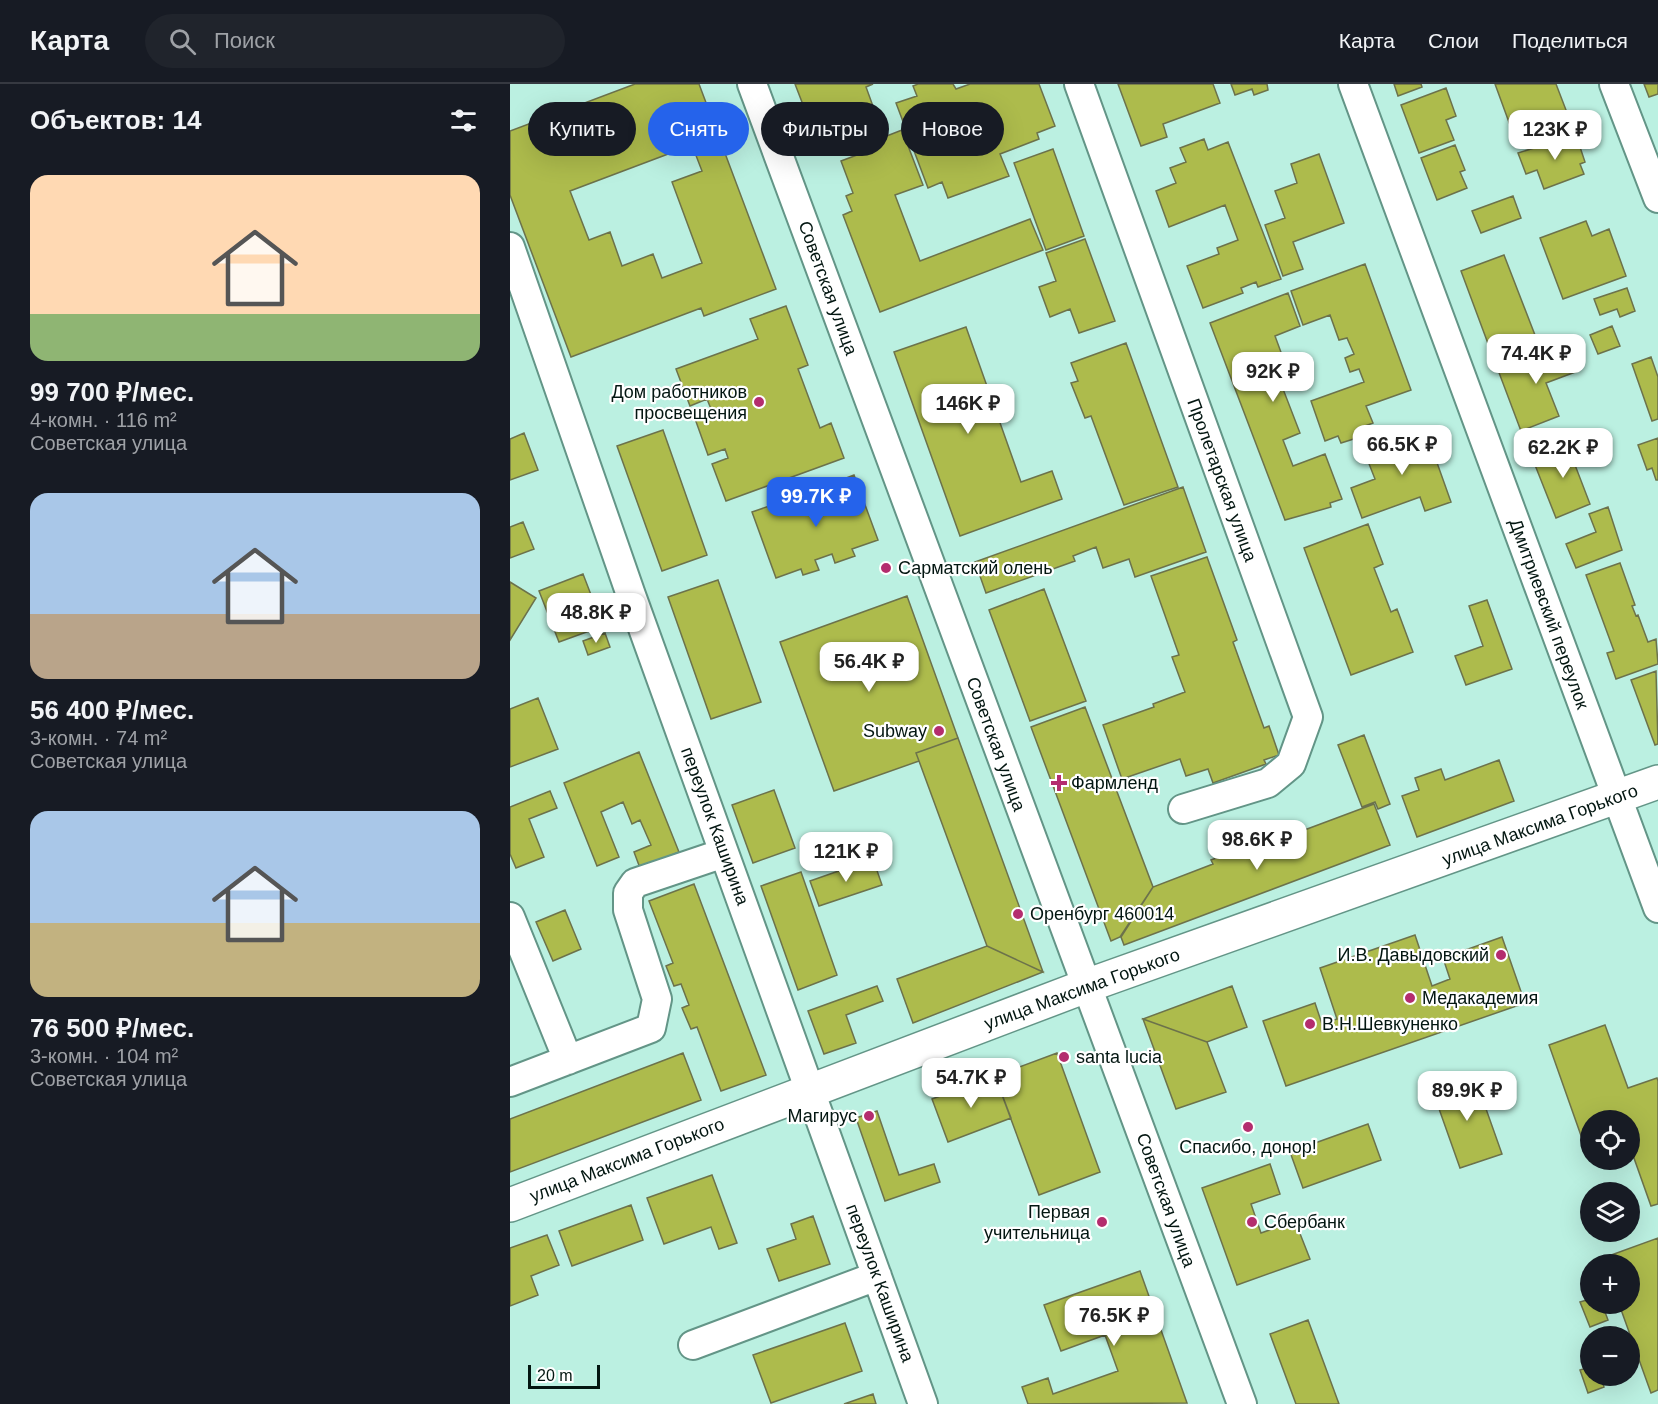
<!DOCTYPE html>
<html lang="ru">
<meta charset="utf-8">
<style>
:root{--surface:#171b24;--page:#20242c;--text:#f1f3f6;--muted:#9ea1a6;--line:#363941;--accent:#2563eb}
body{margin:0;font-family:Arial,sans-serif;background:var(--page);color:var(--text);height:100vh;display:flex;flex-direction:column;font-size:22px;white-space:nowrap}
*{box-sizing:border-box;margin:0}
p{font-size:20px;color:var(--muted)}
.icon{flex:none;width:33px;height:33px;fill:none;stroke:currentColor;stroke-width:2;stroke-linecap:round;stroke-linejoin:round}
.map{position:relative;flex:1;overflow:hidden}
.sheet{display:flex;flex-direction:column;background:var(--surface);width:510px}
.sheet>*{flex:none}
.banner{position:absolute;left:18px;top:18px;width:570px;height:54px;display:flex;gap:12px}
.buttons{position:absolute;left:1070px;top:1026px;display:grid;gap:12px}
.buttons a{display:grid;place-items:center;width:60px;height:60px;border-radius:50%;background:var(--surface);box-shadow:0 6px 24px #0002;font-size:30px}
.scale{position:absolute;left:18px;bottom:15px;width:72px;box-sizing:border-box;padding-left:6px;border:3px solid #031611;border-top:0;font-size:16px;line-height:21px;white-space:nowrap;color:#031611;-webkit-text-stroke:4px #fff;paint-order:stroke}
.price{position:absolute;translate:-50% -51px;padding:0 14px;border-radius:12px;background:#fff;color:#222;font-size:20px;line-height:39px;filter:drop-shadow(0 2px 3px #0008)}
.price::after{content:'';position:absolute;left:50%;top:36px;width:18px;height:14px;margin-left:-9px;background:inherit;clip-path:polygon(0 0,100% 0,50% 100%)}
.price.current{background:var(--accent);color:#fff}
ul{padding:0;list-style:none}
li{display:grid;align-content:center;gap:12px;height:318px;padding:0 30px}
li span{display:grid;place-items:center;height:186px;border-radius:18px;color:#555}
li>.icon{margin-inline-start:auto}
span .icon{width:108px;height:108px;fill:#fffc;stroke-width:1}
li b{font-size:26px}
h2{display:flex;justify-content:space-between;align-items:center;height:72px;padding:0 30px;font-size:26px}
.tag{padding:0 21px;border-radius:27px;background:var(--surface);box-shadow:0 6px 24px #0002;font-size:21px;line-height:54px}
.tag.current{background:var(--accent);color:#fff}
header{display:flex;align-items:center;gap:36px;box-sizing:border-box;height:84px;padding:0 30px;background:var(--surface);border-bottom:2px solid var(--line)}
header strong{font-size:28px}
nav{display:flex;gap:33px;margin-inline-start:auto;font-size:21px}
.search{width:420px;height:54px;background:var(--page);display:flex;align-items:center;gap:15px;box-sizing:border-box;padding:0 21px;border-radius:33px;color:var(--muted);font-size:22px}
main{display:flex;flex:1;min-height:0}
.map>svg:first-child{display:block}
</style>
<header>
<strong>Карта</strong>
<div class="search"><svg class="icon" aria-label="search" viewBox="0 0 24 24"><circle cx="10" cy="10" r="6"/><path d="M15 15l6 6"/></svg>Поиск</div>
<nav><a>Карта</a><a>Слои</a><a>Поделиться</a></nav>
</header>
<main>
<section class="sheet">
<h2>Объектов: 14<svg class="icon" aria-label="filters" viewBox="0 0 24 24"><path d="M4 7h16M4 17h16"/><circle cx="9" cy="7" r="2"/><circle cx="15" cy="17" r="2"/></svg></h2>
<ul>
<li><span style="background:linear-gradient(#ffd9b3 75%,#8fb573 0)"><svg class="icon" aria-label="home" viewBox="0 0 24 24"><path d="M3 11l9-7 9 7M6 9v11h12V9"/></svg></span><div><b>99 700 ₽/мес.</b><p>4-комн. · 116 m²</p><p>Советская улица</p></div></li>
<li><span style="background:linear-gradient(#a9c7e8 65%,#b9a48a 0)"><svg class="icon" aria-label="home" viewBox="0 0 24 24"><path d="M3 11l9-7 9 7M6 9v11h12V9"/></svg></span><div><b>56 400 ₽/мес.</b><p>3-комн. · 74 m²</p><p>Советская улица</p></div></li>
<li><span style="background:linear-gradient(#a9c7e8 60%,#c2b280 0)"><svg class="icon" aria-label="home" viewBox="0 0 24 24"><path d="M3 11l9-7 9 7M6 9v11h12V9"/></svg></span><div><b>76 500 ₽/мес.</b><p>3-комн. · 104 m²</p><p>Советская улица</p></div></li>
</ul>
</section>
<div class="map">
<svg width="1148" height="1320" viewBox="0 0 1148 1320">
<rect width="100%" height="100%" fill="#bbf0e1"/>
<!-- building -->
<path fill="#adbb4c" stroke="#6c724b" stroke-width="1.5" fill-rule="evenodd" d="M125 0H189L266 205 194 232 191 224 61 273 0 111V47ZM182 61 192 87 162 98 192 179 152 194 143 170 112 182 100 148 79 156 60 107Z
M285 0H363L356 3 372 47 312 70Z
M408 0H443L446 5 460 0H529L545 42 527 49 529 55 490 70 499 92 438 114 432 98 418 104 386 19 407 12 403 2Z
M608 0H703L710 19 653 40 657 53 631 62Z
M721 0H757L758 6 744 11 742 5 725 11Z
M884 0H911L912 3 888 12Z
M985 0H1046L1056 26 1012 43 1010 37 1000 41Z
M1134 0H1148V10L1139 13Z
M936 4 946 32 936 36 944 56 909 69 891 21Z
M392 46 413 101 385 111 410 177 520 135 533 166 370 228 333 131 342 127 336 112 343 109 331 77 371 62 369 55Z
M1066 51 1075 78 1070 80 1074 90 1034 105 1027 86 1016 90 1008 69Z
M694 55 698 66 718 58 771 195 748 203 746 198 731 204 733 209 693 224 677 182 709 170 707 164 728 156 715 121 659 143 646 107 666 99 660 84 676 78 670 64Z
M945 61 955 86 950 88 957 104 927 116 911 74Z
M543 65 574 152 536 166 504 79Z
M809 70 834 139 783 158 793 185 773 192 755 141 775 134 765 107 787 99 781 80Z
M1003 112 1011 134 971 149 962 127Z
M1076 137 1082 152 1099 145 1116 192 1053 215 1030 154Z
M575 155 605 237 569 249 560 225 540 233 529 203 546 197 536 169Z
M994 171 1030 264 986 281 951 187Z
M855 180 901 306 856 322 863 339 847 345 850 353 831 359 828 352 815 357 801 317 854 298 849 285 840 288 835 274 844 270 837 254 829 256 820 231 793 241 781 207Z
M1117 204 1125 227 1110 233 1107 225 1090 231 1084 215Z
M778 209 790 242 765 252 783 301 773 305 790 349 773 356 783 382 815 370 832 415 820 419 821 423 775 436 700 239Z
M276 222 298 281 288 285 310 344 321 339 334 374 216 417 202 380 218 374 215 365 198 371 184 332 201 325 197 315 180 322 166 285 248 255 240 235Z
M1102 242 1110 262 1088 270 1080 251Z
M456 243 511 398 542 387 552 415 450 452 384 268Z
M616 259 668 403 614 421 581 332 575 334 561 299 568 297 561 279Z
M1058 259 1068 287 1036 299 1049 332 1011 347 988 286Z
M1141 273 1148 293V335L1142 337 1122 280Z
M915 345 941 418 915 427 910 413 852 434 841 404 865 395 854 367Z
M153 346 197 471 152 487 107 362Z
M14 349 28 386 0 396V355Z
M1148 354V396H1146L1142 384 1137 386 1128 361Z
M1070 358 1077 376 1065 381 1080 420 1046 434 1023 376Z
M344 391 368 456 342 465 345 472 325 479 322 470 305 476 309 486 293 491 291 485 266 494 242 428 271 418 272 422 314 407 313 403Z
M673 403 696 468 625 493 619 475 593 484 586 463 563 472 565 477 476 509 465 478Z
M1098 423 1112 466 1066 484 1056 460 1086 448 1079 430Z
M13 438 24 465 0 474V443Z
M858 440 873 480 864 484 881 528 887 525 903 568 841 591 794 464Z
M697 473 727 556 723 558 754 644 759 642 769 671 754 676 756 680 703 699 698 685 676 692 670 675 612 695 593 641 644 623 643 620 675 608 662 573 669 571 641 492Z
M1110 479 1125 521 1122 522 1126 532 1128 531 1138 558 1146 555 1148 580 1106 595 1097 569 1104 567 1076 491Z
M73 490 93 542 49 558 29 507Z
M208 496 251 618 201 635 158 513Z
M0 498 26 514 0 556Z
M534 505 576 617 520 637 479 526Z
M397 512 448 654 406 669 409 677 324 707 270 558Z
M977 516 1002 585 956 601 945 572 973 562 959 522Z
M95 549 100 563 78 571 73 557Z
M1146 587 1148 660 1145 661 1121 596Z
M28 614 48 665 0 683V625Z
M575 623 643 803 610 853 601 857 521 643Z
M854 651 880 720 868 725 865 718 852 723 828 661Z
M448 654 533 888 477 862 409 677 406 669Z
M129 668 169 768 130 784 124 768 141 761 130 736 122 740 113 718 91 728 109 773 87 782 54 699Z
M989 676 1004 717 907 753 892 712 909 706 905 694 931 685 935 696Z
M264 706 285 764 243 779 222 721Z
M40 707 47 724 19 735 34 773 6 784 0 770V723Z
M864 720 880 761 614 861 611 853 643 803 703 780 701 776 763 753 765 757Z
M363 775 372 801 309 822 300 797Z
M291 788 327 891 288 906 251 802Z
M184 800 256 991 211 1007 187 943 181 945 172 924 179 921 171 900 164 902 156 882 163 879 139 817Z
M55 826 71 865 43 877 26 838Z
M905 851 922 902 940 895 933 874 992 853 1015 919 776 1002 753 937 805 919 812 940 827 935 810 884Z
M477 862 533 888 403 939 387 895Z
M367 902 373 917 336 931 346 959 314 970 298 927Z
M722 902 737 943 697 958 633 935Z
M633 935 697 958 716 1008 666 1025Z
M1095 941 1118 1004 1147 994 1148 997V1120L1141 1122 1119 1060V1036H1080V1058L1074 1060 1039 961Z
M173 969 191 1016 0 1088V1035Z
M547 969 590 1088 529 1111 485 992Z
M964 991 992 1070 950 1084 922 1005Z
M485 992 501 1034 438 1058 422 1015Z
M367 1027 389 1091 424 1080 430 1098 375 1117 346 1034Z
M858 1040 871 1076 793 1104 780 1068Z
M760 1080 770 1110 741 1120 751 1149 785 1137 800 1175 727 1201 692 1104Z
M202 1091 227 1159 209 1165 201 1143 154 1160 137 1114Z
M121 1121 133 1156 62 1182 49 1147Z
M303 1132 320 1180 269 1197 257 1165 286 1155 281 1140Z
M37 1151 49 1181 21 1192 28 1211 0 1222V1164Z
M1148 1154V1306L1141 1309 1109 1220H1119V1180H1095L1093 1174Z
M630 1187 677 1319 518 1320 512 1303 538 1294 543 1310 608 1287 595 1251 551 1267 534 1221Z
M1080 1215V1220H1092L1098 1236 1080 1243 1070 1218Z
M798 1236 829 1320H786L760 1250Z
M335 1239 352 1287 261 1319 243 1271Z
M1080 1283V1292H1090L1094 1303 1078 1309 1070 1286Z
M363 1310 366 1320H334Z"/>
<g fill="none" stroke-linecap="round" stroke-linejoin="round">
<!-- minor casing -->
<g stroke="#639587" stroke-width="32">
<path id="minor" d="M242 0 732 1320
M569 0 798 633 781 680 758 699 673 725
M843 0 1148 824
M1104 0 1148 114
M0 163 121 511 413 1320
M0 833 58 976
M0 998 141 944 147 915 118 826V809L125 799 214 769
M183 1261 367 1192"/>
</g>
<!-- major casing -->
<g stroke="#639587" stroke-width="36">
<path id="major" d="M0 1121 576 902 1148 698"/>
</g>
<!-- minor -->
<use href="#minor" stroke="#fff" stroke-width="28"/>
<!-- major -->
<use href="#major" stroke="#fff" stroke-width="33"/>
</g>
<!-- markers -->
<g fill="#b42d6e" stroke="#fff" stroke-width="2">
<circle cx="249" cy="318" r="6"/>
<circle cx="376" cy="484" r="6"/>
<circle cx="429" cy="647" r="6"/>
<path d="M546 690h6v6h6v6h-6v6h-6v-6h-6v-6h6z"/>
<circle cx="508" cy="830" r="6"/>
<circle cx="991" cy="871" r="6"/>
<circle cx="900" cy="914" r="6"/>
<circle cx="800" cy="940" r="6"/>
<circle cx="554" cy="973" r="6"/>
<circle cx="359" cy="1032" r="6"/>
<circle cx="738" cy="1043" r="6"/>
<circle cx="592" cy="1138" r="6"/>
<circle cx="742" cy="1138" r="6"/>
</g>
<g text-anchor="middle" stroke-width="4.5" stroke-linejoin="round" paint-order="stroke">
<!-- street labels -->
<g font-size="18" fill="#031611" stroke="#fff">
<text transform="translate(318 204) rotate(70)" y="6">Советская улица</text>
<text transform="translate(712 396) rotate(70)" y="6">Пролетарская улица</text>
<text transform="translate(1039 530) rotate(70)" y="6">Дмитриевский переулок</text>
<text transform="translate(486 660) rotate(70)" y="6">Советская улица</text>
<text transform="translate(1030 741) rotate(-20)" y="6">улица Максима Горького</text>
<text transform="translate(205 742) rotate(70)" y="6">переулок Каширина</text>
<text transform="translate(572 905) rotate(-20)" y="6">улица Максима Горького</text>
<text transform="translate(117 1076) rotate(-21)" y="6">улица Максима Горького</text>
<text transform="translate(656 1116) rotate(70)" y="6">Советская улица</text>
<text transform="translate(370 1199) rotate(70)" y="6">переулок Каширина</text>
</g>
<!-- poi labels -->
<g font-size="18" fill="#031611" stroke="#fff" text-anchor="start">
<text x="237" y="314" text-anchor="end">Дом работников<tspan x="237" dy="21">просвещения</tspan></text>
<text x="388" y="490">Сарматский олень</text>
<text x="417" y="653" text-anchor="end">Subway</text>
<text x="561" y="705">Фармленд</text>
<text x="520" y="836">Оренбург 460014</text>
<text x="979" y="877" text-anchor="end">И.В. Давыдовский</text>
<text x="912" y="920">Медакадемия</text>
<text x="812" y="946">В.Н.Шевкуненко</text>
<text x="566" y="979">santa lucia</text>
<text x="347" y="1038" text-anchor="end">Магирус</text>
<text x="738" y="1069" text-anchor="middle">Спасибо, донор!</text>
<text x="580" y="1134" text-anchor="end">Первая<tspan x="580" dy="21">учительница</tspan></text>
<text x="754" y="1144">Сбербанк</text>
</g>
</g>
</svg>
<div class="buttons">
<a><svg class="icon" aria-label="locate" viewBox="0 0 24 24"><circle cx="12" cy="12" r="6"/><path d="M12 2v4M12 18v4M2 12h4M18 12h4"/></svg></a>
<a><svg class="icon" aria-label="layers" viewBox="0 0 24 24"><path d="M12 4l9 5-9 5-9-5zM3 14l9 5 9-5"/></svg></a>
<a>+</a>
<a>−</a>
</div>
<div class="scale">20 m</div>
<b class="price" style="left:1045px;top:77px">123K ₽</b>
<b class="price" style="left:1026px;top:301px">74.4K ₽</b>
<b class="price" style="left:763px;top:319px">92K ₽</b>
<b class="price" style="left:458px;top:351px">146K ₽</b>
<b class="price" style="left:892px;top:392px">66.5K ₽</b>
<b class="price" style="left:1053px;top:395px">62.2K ₽</b>
<b class="price current" style="left:306px;top:444px">99.7K ₽</b>
<b class="price" style="left:86px;top:560px">48.8K ₽</b>
<b class="price" style="left:359px;top:609px">56.4K ₽</b>
<b class="price" style="left:747px;top:787px">98.6K ₽</b>
<b class="price" style="left:336px;top:799px">121K ₽</b>
<b class="price" style="left:461px;top:1025px">54.7K ₽</b>
<b class="price" style="left:957px;top:1038px">89.9K ₽</b>
<b class="price" style="left:604px;top:1263px">76.5K ₽</b>
<div class="banner">
<a class="tag">Купить</a>
<a class="tag current">Снять</a>
<a class="tag">Фильтры</a>
<a class="tag">Новое</a>
</div>
</div>
</main>
